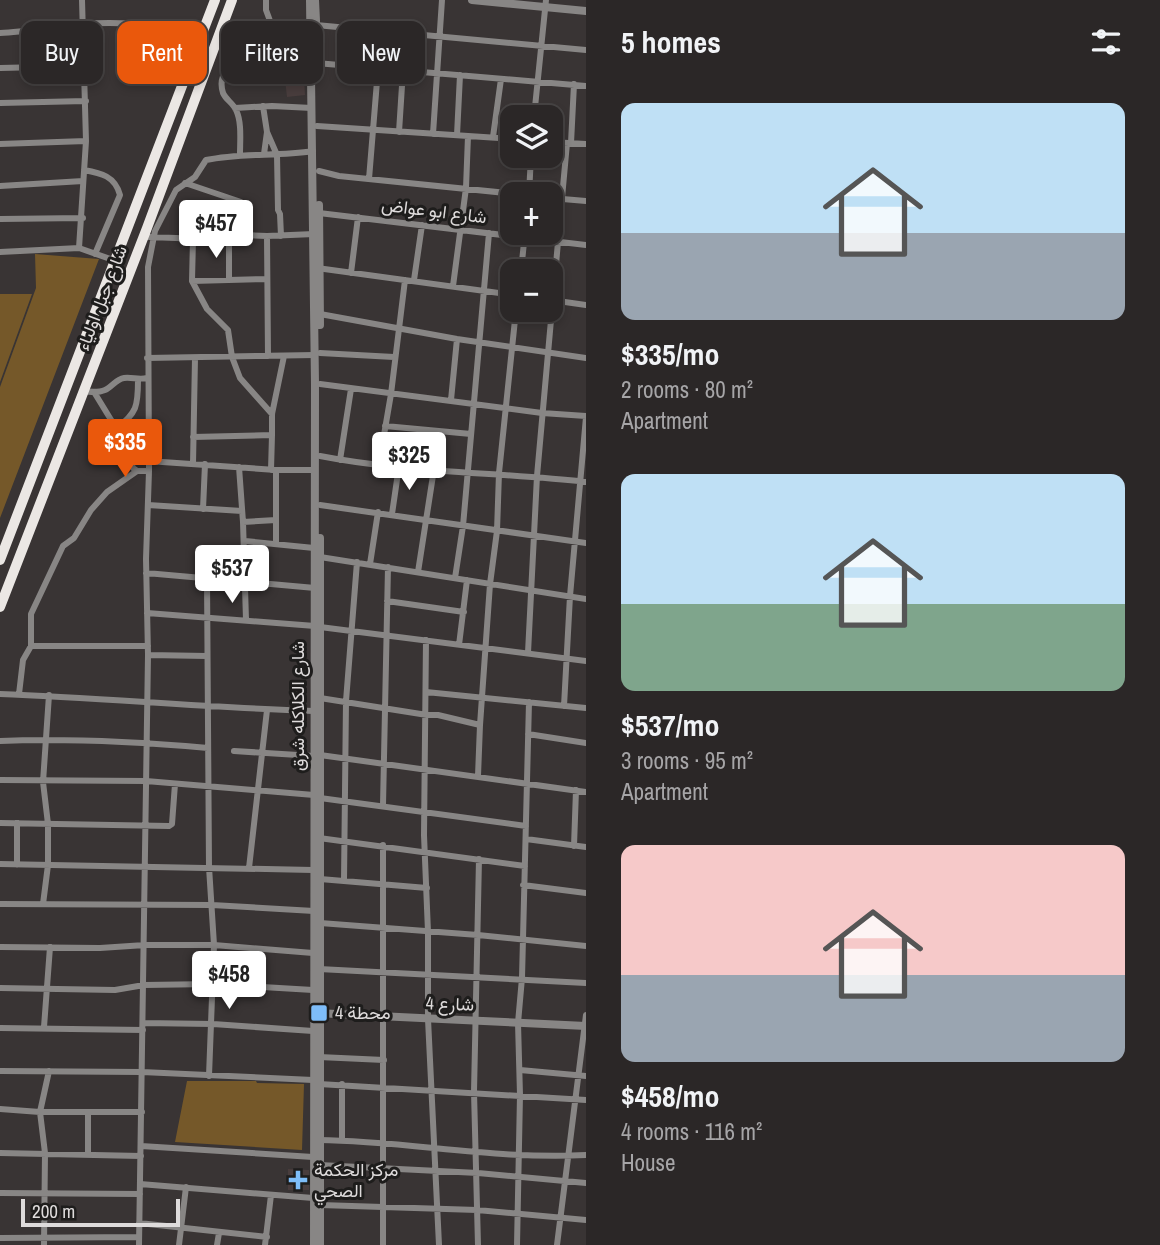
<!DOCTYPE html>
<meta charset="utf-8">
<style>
:root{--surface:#2b2727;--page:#373333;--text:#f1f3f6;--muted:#a6a5a7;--line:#474444;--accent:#ea580c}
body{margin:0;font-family:"Archivo Narrow",Vazirmatn,sans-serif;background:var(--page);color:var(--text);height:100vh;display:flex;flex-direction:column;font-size:26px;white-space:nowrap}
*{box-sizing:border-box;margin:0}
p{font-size:23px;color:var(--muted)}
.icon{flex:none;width:38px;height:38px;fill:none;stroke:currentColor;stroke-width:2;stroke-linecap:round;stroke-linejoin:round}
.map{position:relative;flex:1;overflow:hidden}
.sheet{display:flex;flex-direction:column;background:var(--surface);width:574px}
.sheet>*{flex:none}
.top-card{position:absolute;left:21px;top:21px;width:458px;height:63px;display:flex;gap:14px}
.buttons{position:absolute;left:500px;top:105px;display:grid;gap:14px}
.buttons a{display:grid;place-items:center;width:63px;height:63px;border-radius:14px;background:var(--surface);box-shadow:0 4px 10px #0003,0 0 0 2px var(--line);font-size:35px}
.scale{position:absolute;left:21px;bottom:18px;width:159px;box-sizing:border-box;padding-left:7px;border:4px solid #dedbdb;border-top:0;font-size:19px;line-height:24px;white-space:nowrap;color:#dedbdb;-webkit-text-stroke:5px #1e1d1c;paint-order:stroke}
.price{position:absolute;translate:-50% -60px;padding:0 16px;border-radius:7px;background:#fff;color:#222;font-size:23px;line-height:46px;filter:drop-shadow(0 2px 4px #0008)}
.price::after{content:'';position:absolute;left:50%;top:42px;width:21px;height:16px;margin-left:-10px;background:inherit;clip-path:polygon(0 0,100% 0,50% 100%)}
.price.active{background:var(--accent);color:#fff}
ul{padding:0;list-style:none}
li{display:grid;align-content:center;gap:14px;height:371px;padding:0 35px}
li span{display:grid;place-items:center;height:217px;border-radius:14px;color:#555}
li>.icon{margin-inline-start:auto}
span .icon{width:126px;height:126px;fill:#fffc;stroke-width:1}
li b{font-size:30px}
h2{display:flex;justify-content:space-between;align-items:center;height:84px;padding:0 35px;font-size:30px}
.chip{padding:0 24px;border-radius:14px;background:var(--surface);box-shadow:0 4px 10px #0003,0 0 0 2px var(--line);font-size:24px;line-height:63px}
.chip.active{background:var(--accent);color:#fff}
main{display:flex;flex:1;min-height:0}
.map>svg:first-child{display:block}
</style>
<main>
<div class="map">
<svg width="586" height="1245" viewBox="0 0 586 1245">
<rect width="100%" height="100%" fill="#393434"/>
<!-- built -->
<path fill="#493d3d" d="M304 79 305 95 287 97 285 80Z
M288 1169 309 1170V1190H288Z"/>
<!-- green -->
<path fill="#755829" d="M35 254 99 259 0 518V387L36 288Z
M0 294H32L0 382Z
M187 1081H256L257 1083 304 1084 302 1150 175 1142Z"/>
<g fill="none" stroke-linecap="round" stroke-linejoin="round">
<!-- minor -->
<path stroke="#888685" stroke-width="6" d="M266 0V10L273 29 274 64
M316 25 586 50
M0 33C27 32 55 26 82 24 122 21 163 25 202 32
M316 63 586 86
M0 68 85 66
M0 103 86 101
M263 106 267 132 277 155 278 210 280 214 281 236
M235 108 272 106 312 108
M534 117 546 0
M317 126 513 139
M399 132 403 70
M433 134 442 0
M457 135 460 75
M493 137 501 79
M551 142 586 144
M571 143 574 84
M0 144 86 141
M240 154C240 141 242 122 236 110 233 103 226 100 223 93 210 49 288 64 311 65
M264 154 267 132
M84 170C101 173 115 176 120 195L95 254
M319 171 339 176 516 194
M369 179 378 69
M185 183 241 202 240 235
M0 186 83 181
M529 194 531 156
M551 198 586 201
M562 198 567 143
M319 213 586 245
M0 219 83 218
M267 236 268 356
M149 237 229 240 240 235 267 236 314 234
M193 239 192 281 207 309 228 330 232 357 240 378 272 414
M229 240V280
M79 248 86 141 82 0
M0 252 79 248 116 261
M317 268 513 295
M521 271 525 233
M351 273 358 217
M414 280 422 225
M192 281 266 279
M453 286 466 188 468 136
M551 300 586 305
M320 314 457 339 586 358
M320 353 394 357
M147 358 315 355
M320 384 542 413 586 416
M82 391C90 392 98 393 105 390 112 387 116 379 124 378 132 377 139 380 147 378
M94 392 124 441 133 468 137 471H149
M451 400 457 339
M385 426 471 434
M116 429C137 413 138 406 138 380
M272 435V414L284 356
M193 437 272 435 271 470
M320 456C407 473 498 472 586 482
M340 460 351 389
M148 461 276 470H315
M193 464 195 358
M379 464 391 394 405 280
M239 467 243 522 276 520
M148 505 242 511
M320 505 586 543
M203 509 205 464
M392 514 399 466
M243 522 246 620
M245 541 314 548
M276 543V470
M320 557 586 599
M370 564 378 512
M418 572 434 469
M146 573 315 588
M455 578 463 526 489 233
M207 579 209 867 214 945 209 1076
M387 601 464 612
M147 613 315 626
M320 627 586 661
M426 640 424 835 428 932V1019L439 1245
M459 645 467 580
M31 646H148
M528 653 537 476 558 242
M148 655 207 656
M426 692 586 708
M0 694C105 698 209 708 314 711
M19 694 23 660 31 646V614L63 546 74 538 91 510 107 492 137 471
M320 698 427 715H438L480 725
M564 706 570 596 586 417
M528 734 586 743
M0 741C70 738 139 742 208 748
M234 751 314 756
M320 755 586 792
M478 776 480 725 490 584 497 531 499 473 516 310
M0 780 146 781 314 795
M320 798 526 826
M383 805 388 567
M0 823 169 826 172 824 175 784
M319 838 525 866
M526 839 586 847
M383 845V1245
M574 846 576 790
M0 864 313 870
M17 865V823
M249 868 267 710
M320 879 427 888
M344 881 346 701 357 562
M523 885 586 893
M0 904 212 905 314 911
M43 904 48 865V824L43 782 49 695
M320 923 478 935 586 946
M0 947 100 948 145 945H214L313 953
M319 969 586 983
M0 988 115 990 144 985 213 984 313 990
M143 1023 213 1024 313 1031
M44 1027 50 947
M0 1028 143 1030
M319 1057 384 1060
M520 1070 586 1076
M0 1071 142 1072 313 1080
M319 1084 586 1100
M0 1109 40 1112H142
M319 1140C408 1141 497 1160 586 1155
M342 1140V1084
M141 1146 313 1157
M0 1153 141 1156
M88 1154V1112
M319 1165 478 1173 586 1183
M140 1184 313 1198
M0 1193 140 1194
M320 1205 477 1210 586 1220
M139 1223 267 1237
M0 1238 139 1237
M44 1245 45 1153 40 1112 49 1071
M139 1245 148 655 146 559 149 471 148 267 155 231 176 190 195 177 206 160C243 152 277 157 313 151
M179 1245 186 1187
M217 1245 219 1233
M265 1245 271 1195
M478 1245 474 1092 479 859
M517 1245 520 1095 518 1023 522 978 529 702
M557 1245 586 1015"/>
<!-- tertiary -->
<path stroke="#888685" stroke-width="8" d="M310 0 315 384 314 1245
M315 0 316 21
M472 0 586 11
M319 205 320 325
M320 538V1245
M316 1013 586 1026"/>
<!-- trunk -->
<path stroke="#ebe7e4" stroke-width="10" d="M0 560 215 0
M0 607 147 228 232 0"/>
</g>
<!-- markers -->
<g fill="#7ebdf9" stroke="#1e1d1c" stroke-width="2.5">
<rect x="310" y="1004" width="18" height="18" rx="3.5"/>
<path d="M294.5 1169.5h7v7h7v7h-7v7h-7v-7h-7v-7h7z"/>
</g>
<g text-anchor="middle" stroke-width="6" stroke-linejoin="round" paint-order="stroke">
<!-- street labels -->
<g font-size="18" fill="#dedbdb" stroke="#1e1d1c">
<text transform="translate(434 211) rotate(7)" y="6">شارع ابو عواض</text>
<text transform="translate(102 298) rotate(-69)" y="6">شارع جبل اولياء</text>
<text transform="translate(298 706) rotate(-90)" y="6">شارع الكلاكله شرق</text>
<text transform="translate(450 1004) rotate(2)" y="6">شارع 4</text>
</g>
<!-- poi labels -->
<g font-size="18" fill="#dedbdb" stroke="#1e1d1c" text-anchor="start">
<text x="335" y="1019">محطة 4</text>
<text x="314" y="1176">مركز الحكمة<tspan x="314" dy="21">الصحي</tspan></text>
</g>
</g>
</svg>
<div class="buttons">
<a><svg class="icon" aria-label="layers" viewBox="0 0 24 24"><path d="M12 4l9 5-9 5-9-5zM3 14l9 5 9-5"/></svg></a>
<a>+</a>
<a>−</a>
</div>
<div class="scale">200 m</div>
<b class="price" style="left:216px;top:260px">$457</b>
<b class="price active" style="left:125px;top:479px">$335</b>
<b class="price" style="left:409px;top:492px">$325</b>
<b class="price" style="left:232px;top:605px">$537</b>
<b class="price" style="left:229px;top:1011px">$458</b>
<div class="top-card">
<a class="chip">Buy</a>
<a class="chip active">Rent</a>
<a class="chip">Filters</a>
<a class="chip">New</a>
</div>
</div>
<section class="sheet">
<h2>5 homes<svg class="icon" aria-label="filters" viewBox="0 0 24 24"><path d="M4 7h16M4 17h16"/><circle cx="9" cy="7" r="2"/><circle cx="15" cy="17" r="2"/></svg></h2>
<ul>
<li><span style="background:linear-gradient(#bfe0f5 60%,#9aa5b1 0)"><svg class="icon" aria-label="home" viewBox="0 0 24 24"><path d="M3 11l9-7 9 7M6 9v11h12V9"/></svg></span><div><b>$335/mo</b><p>2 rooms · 80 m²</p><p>Apartment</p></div></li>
<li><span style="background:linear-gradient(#bfe0f5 60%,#7fa58c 0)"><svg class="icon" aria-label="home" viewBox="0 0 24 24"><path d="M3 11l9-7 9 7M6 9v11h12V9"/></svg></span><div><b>$537/mo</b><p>3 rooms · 95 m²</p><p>Apartment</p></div></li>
<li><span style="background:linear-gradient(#f6c9c9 60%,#9aa5b1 0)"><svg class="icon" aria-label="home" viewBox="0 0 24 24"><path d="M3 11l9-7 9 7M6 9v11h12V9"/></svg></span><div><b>$458/mo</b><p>4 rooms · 116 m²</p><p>House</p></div></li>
</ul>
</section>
</main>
